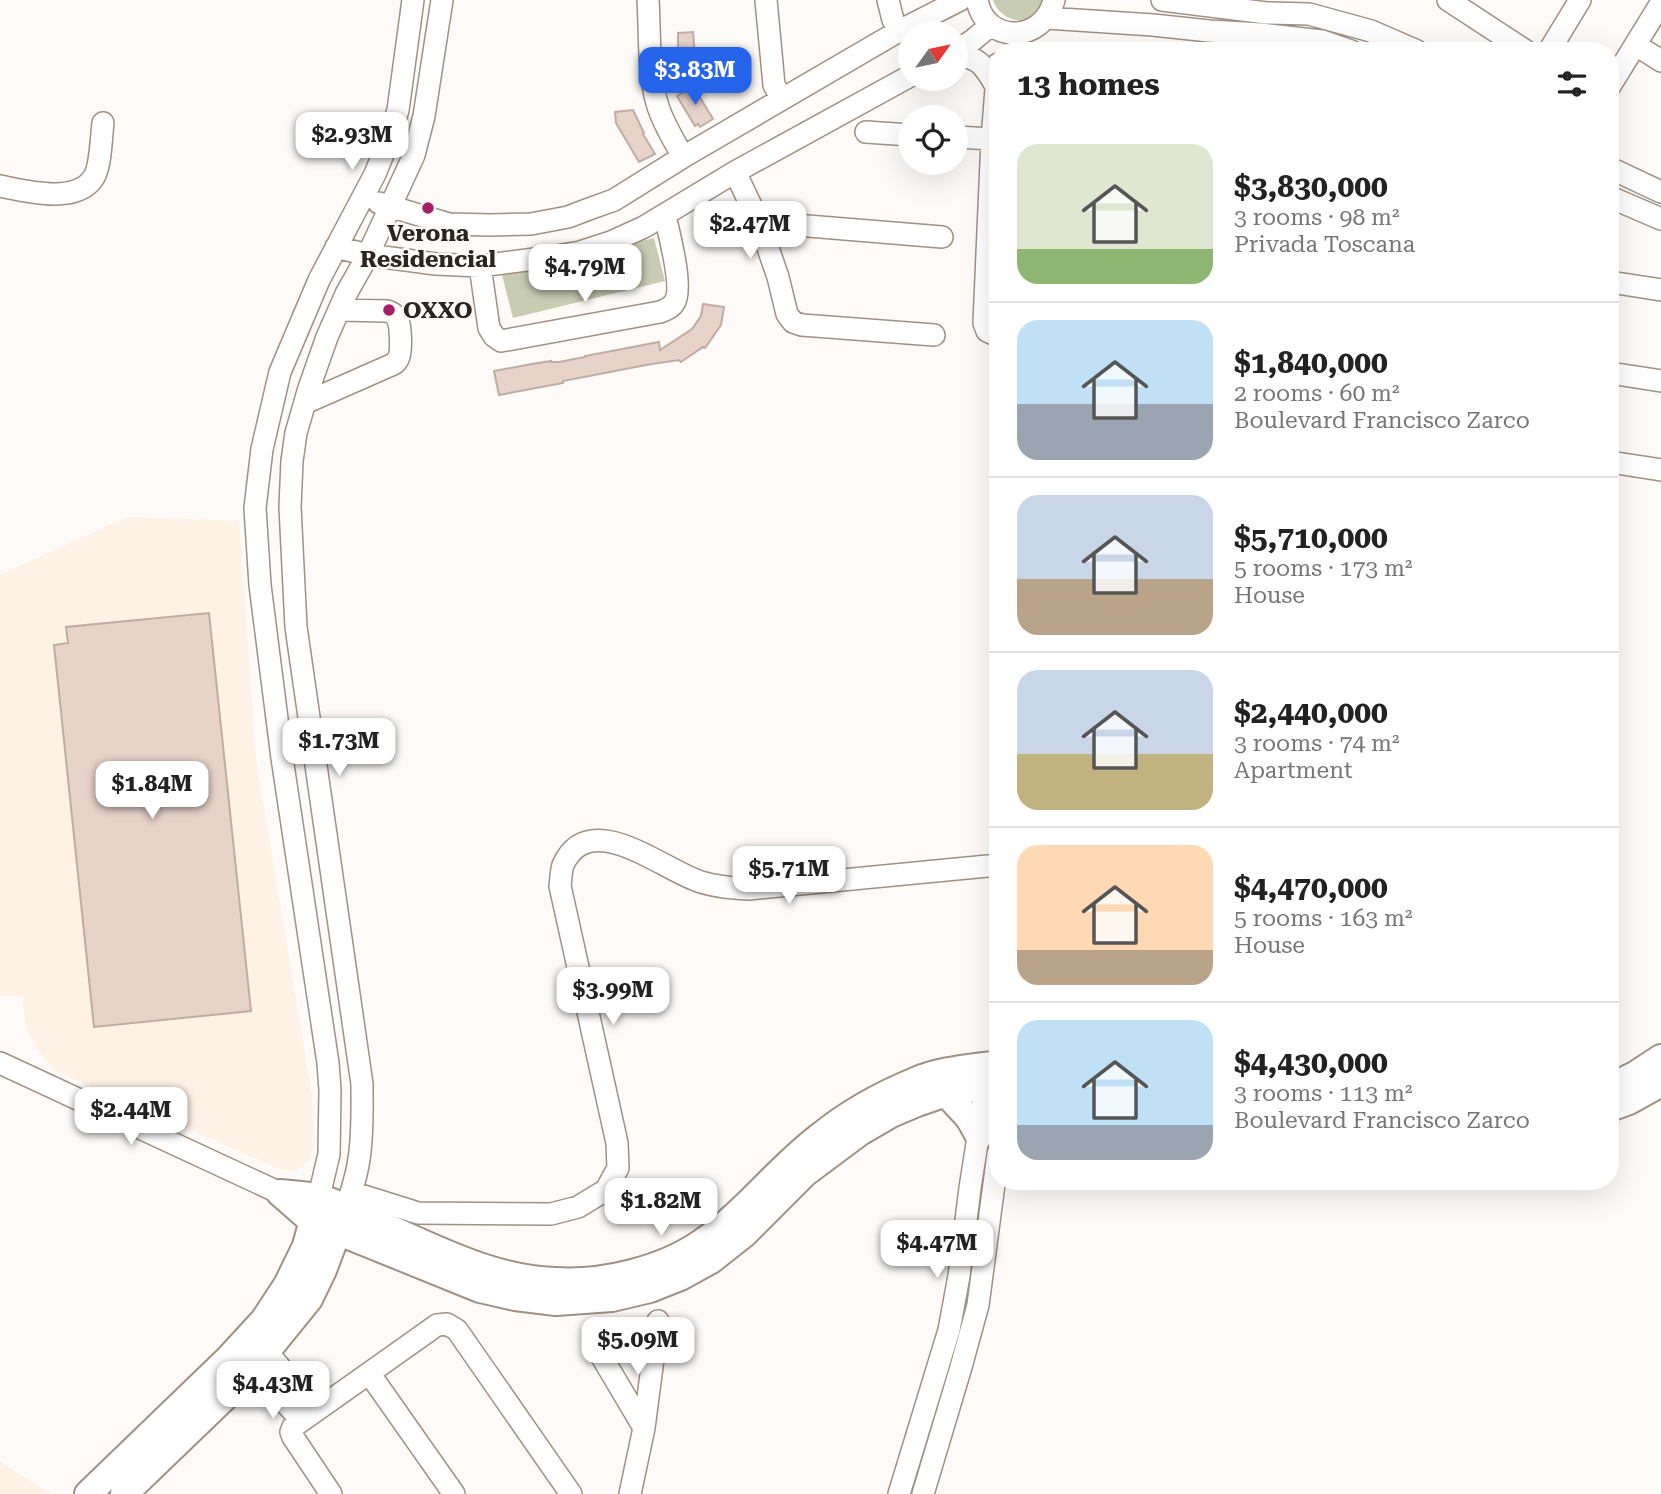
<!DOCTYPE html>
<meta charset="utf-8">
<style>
:root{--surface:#fff;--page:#f6f6f6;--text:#222;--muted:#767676;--line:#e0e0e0;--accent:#2563eb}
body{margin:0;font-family:"Roboto Serif",serif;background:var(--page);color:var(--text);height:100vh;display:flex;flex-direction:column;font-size:26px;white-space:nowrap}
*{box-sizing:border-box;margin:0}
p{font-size:23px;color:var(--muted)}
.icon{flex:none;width:38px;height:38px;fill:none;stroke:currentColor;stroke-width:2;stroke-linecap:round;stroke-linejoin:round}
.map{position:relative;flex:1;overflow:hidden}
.panel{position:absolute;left:989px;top:42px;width:630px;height:1148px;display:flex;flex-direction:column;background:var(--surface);border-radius:28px;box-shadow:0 7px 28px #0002}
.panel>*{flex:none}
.needle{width:46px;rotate:57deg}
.buttons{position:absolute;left:898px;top:21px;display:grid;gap:14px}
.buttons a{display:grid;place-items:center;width:70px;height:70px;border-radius:50%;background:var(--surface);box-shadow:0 7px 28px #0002;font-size:35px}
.price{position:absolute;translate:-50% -60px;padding:0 16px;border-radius:14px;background:#fff;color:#222;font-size:23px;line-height:46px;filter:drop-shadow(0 2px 4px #0008)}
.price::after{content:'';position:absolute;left:50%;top:42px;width:21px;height:16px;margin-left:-10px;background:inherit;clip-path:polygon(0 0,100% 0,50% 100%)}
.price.active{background:var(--accent);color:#fff}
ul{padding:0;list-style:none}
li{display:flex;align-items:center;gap:21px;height:175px;padding:0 28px}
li+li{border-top:2px solid var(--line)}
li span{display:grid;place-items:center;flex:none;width:196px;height:140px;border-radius:21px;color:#555}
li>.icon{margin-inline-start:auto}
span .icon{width:84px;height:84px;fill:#fffc;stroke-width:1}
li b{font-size:30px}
h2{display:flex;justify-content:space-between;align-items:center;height:84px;padding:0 28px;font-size:30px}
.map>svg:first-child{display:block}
</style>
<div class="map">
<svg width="1661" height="1494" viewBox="0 0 1661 1494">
<rect width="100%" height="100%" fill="#fdfaf7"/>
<!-- built -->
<path fill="#fef1e5" d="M127 517 239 521 256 761 312 1097 314 1147 308 1162 295 1171 280 1169 55 1071 35 1046 25 1025 23 996H0V575Z
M0 1462 52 1494H0Z"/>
<!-- green -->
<path fill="#c8ccb2" d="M993 0H1043C1042 3 1041 7 1038 10 1025 29 999 19 993 0Z
M654 238 665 281 513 318 502 275Z"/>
<!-- building -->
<path fill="#e8d3cb" stroke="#bfaca4" stroke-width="2" d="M693 32 695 57 682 58V54H678V33Z
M693 86 713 119 700 127 698 124 695 126 677 96Z
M633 110 644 133 643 134 655 154 639 162 616 123 615 112Z
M703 304 724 307 721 325 705 348 703 347 681 362 679 360 646 365 563 381V383L499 395 494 371 532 364 551 361V362H559L585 357V356L659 342 660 350 692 329 701 316Z
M209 613 251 1011 94 1027 54 645 68 643 66 627Z"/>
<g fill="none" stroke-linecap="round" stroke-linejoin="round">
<!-- minor casing -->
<g stroke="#9f9184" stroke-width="24">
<path id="minor" d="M648 0C650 31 648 74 657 103 662 122 674 140 683 157
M766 0 774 85 782 99
M888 0 893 20 899 31
M977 0C985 45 1044 43 1054 0
M1162 0 1267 13 1309 14 1371 31 1417 51
M1448 0 1526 51
M1046 18 1153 25 1209 31 1261 34 1322 41 1351 51
M1636 45 1661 61
M956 51 973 40 991 25
M1549 51 1580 0
M956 57C978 54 986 69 996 86
M998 64 992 139 984 323 987 331 998 336
M1610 86 1661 3
M866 132 910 135
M956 137 992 139
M1610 168 1661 192
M735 172 759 222 778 277 787 314 793 322 802 325 934 335
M0 186C25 191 77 205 94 177 101 165 101 138 103 123
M1610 197 1661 219
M379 203 449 224 490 225 531 224 568 217 589 209 614 200 683 157 899 31 960 0
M759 222 942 237
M336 247 368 255 436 264 480 266 550 257 580 252 611 242 644 227 735 172 910 76
M480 266 489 328 494 336 501 341 660 312C665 310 671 308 674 303 684 290 669 233 665 216
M1610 282 1661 290
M1610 373 1661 381
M305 403 389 366C394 364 395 364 398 359 402 352 401 325 397 318 394 313 392 313 387 311L339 310
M1610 462 1661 470
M0 1063 280 1193
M351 1192 418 1213 551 1214 578 1207 606 1190 618 1168 617 1143 560 886C561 879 561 871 563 865 590 806 664 871 701 882 717 887 733 888 749 889L998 865
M316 1209 329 1154 330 1090 328 1063 282 758 260 585 255 508 262 449 280 372 319 280 375 174 388 142 398 110 413 0
M346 1209C351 1192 357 1176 359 1159 363 1134 362 1109 362 1084L296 627 290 507 292 461 296 433 309 388 327 337 346 294 368 255 414 155 424 116 442 0
M596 1347 644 1428
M267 1352 317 1410
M253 1368 301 1420
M369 1373 454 1494
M331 1494 293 1437 291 1432 293 1427 437 1325 447 1324 457 1330 571 1494
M630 1494 644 1428 658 1321
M899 1494 949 1330 959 1276 970 1188 986 1086V1071
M923 1494 961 1367 978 1305 998 1154"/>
</g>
<!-- major casing -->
<g stroke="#9f9184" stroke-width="30">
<path id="major" d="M1610 1087 1635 1075 1661 1058
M946 1093 969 1118 979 1136
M1610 1108 1629 1101 1661 1083
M280 1193 312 1221 480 1289 515 1297 556 1302 612 1298 650 1289 680 1277 711 1260 744 1234 805 1173 860 1132 891 1114 917 1103 946 1093 998 1084
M280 1193C292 1194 305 1195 317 1197 337 1202 357 1213 375 1222 433 1247 491 1279 555 1281 602 1284 662 1270 701 1243 745 1213 777 1169 819 1137 847 1114 881 1095 915 1081 940 1070 970 1068 998 1064
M88 1494 229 1358 264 1320 287 1285 306 1246 316 1209
M124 1494 229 1393 253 1368 309 1299 323 1270 343 1217"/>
</g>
<!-- minor -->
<use href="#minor" stroke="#fff" stroke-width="21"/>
<!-- major -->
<use href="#major" stroke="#fff" stroke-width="26"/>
</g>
<!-- markers -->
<g fill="#a61e66" stroke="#fdfaf7" stroke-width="2.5">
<circle cx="428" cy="208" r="7"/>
<circle cx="389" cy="310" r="7"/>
</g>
<g text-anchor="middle" stroke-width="5" stroke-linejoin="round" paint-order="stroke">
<!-- poi labels -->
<g font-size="23" font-weight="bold" fill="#2a2520" stroke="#fdfaf7">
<text x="428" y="241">Verona<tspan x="428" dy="26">Residencial</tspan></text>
<text x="403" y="318" text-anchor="start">OXXO</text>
</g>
</g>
</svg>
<div class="buttons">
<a><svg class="needle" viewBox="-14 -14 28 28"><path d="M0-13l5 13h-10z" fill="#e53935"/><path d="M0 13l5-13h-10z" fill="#767676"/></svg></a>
<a><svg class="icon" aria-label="locate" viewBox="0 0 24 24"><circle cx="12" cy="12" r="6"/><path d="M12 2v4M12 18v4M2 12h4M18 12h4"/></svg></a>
</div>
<b class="price active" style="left:695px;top:107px">$3.83M</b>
<b class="price" style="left:352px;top:172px">$2.93M</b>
<b class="price" style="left:750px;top:261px">$2.47M</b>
<b class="price" style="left:585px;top:304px">$4.79M</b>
<b class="price" style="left:339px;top:778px">$1.73M</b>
<b class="price" style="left:152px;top:821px">$1.84M</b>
<b class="price" style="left:789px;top:906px">$5.71M</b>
<b class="price" style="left:613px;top:1027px">$3.99M</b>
<b class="price" style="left:131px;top:1147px">$2.44M</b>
<b class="price" style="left:661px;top:1238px">$1.82M</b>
<b class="price" style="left:937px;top:1280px">$4.47M</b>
<b class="price" style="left:638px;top:1377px">$5.09M</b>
<b class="price" style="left:273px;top:1421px">$4.43M</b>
<section class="panel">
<h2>13 homes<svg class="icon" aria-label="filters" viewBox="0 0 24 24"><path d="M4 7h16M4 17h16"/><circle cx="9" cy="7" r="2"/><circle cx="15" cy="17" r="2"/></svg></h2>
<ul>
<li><span style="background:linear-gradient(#dfe7d0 75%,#8fb573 0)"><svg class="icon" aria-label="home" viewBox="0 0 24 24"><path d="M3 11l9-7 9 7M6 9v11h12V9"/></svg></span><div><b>$3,830,000</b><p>3 rooms · 98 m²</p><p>Privada Toscana</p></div></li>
<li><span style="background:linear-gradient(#bfe0f5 60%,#9aa5b1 0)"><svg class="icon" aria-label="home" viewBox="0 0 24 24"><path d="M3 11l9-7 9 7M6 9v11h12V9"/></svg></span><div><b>$1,840,000</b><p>2 rooms · 60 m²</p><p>Boulevard Francisco Zarco</p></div></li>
<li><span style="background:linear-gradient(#c9d6e8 60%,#b9a48a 0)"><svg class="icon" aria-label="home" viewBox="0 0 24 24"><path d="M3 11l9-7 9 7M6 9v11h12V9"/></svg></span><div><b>$5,710,000</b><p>5 rooms · 173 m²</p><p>House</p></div></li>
<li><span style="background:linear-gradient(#c9d6e8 60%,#c2b280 0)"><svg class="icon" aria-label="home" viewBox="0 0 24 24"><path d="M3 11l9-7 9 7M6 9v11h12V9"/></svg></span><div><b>$2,440,000</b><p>3 rooms · 74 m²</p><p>Apartment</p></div></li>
<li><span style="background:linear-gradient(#ffd9b3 75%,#b9a48a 0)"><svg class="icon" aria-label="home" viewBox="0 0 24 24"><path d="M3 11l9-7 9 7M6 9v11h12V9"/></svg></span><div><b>$4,470,000</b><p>5 rooms · 163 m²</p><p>House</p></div></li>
<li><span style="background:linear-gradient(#bfe0f5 75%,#9aa5b1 0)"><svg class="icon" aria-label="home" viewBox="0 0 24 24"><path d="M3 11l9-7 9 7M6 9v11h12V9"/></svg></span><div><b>$4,430,000</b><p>3 rooms · 113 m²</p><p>Boulevard Francisco Zarco</p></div></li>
</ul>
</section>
</div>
